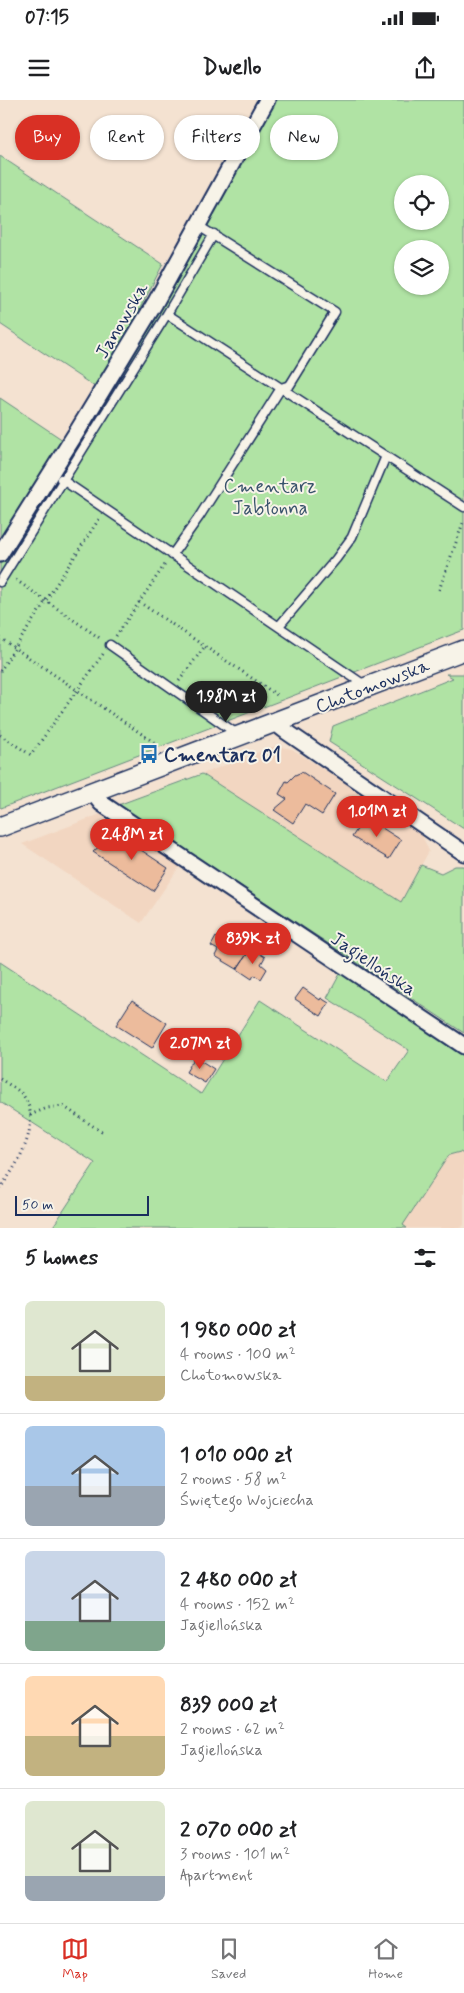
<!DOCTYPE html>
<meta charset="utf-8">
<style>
:root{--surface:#fff;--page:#f2f2f2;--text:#202124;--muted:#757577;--line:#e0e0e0;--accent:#d93025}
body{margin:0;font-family:Mynerve,sans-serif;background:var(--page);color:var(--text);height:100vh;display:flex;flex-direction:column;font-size:19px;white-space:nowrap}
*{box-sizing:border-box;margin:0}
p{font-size:16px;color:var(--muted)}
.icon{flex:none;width:28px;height:28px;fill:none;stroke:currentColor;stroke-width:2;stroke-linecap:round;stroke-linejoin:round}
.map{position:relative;height:1128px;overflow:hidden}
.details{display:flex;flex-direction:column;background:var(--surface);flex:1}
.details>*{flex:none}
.hud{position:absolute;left:15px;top:15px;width:435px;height:45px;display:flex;gap:10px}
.controls{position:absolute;left:394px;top:75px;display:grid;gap:10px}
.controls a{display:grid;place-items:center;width:55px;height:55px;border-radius:50%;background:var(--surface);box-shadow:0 1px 4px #0004;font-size:25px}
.scale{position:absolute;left:15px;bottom:12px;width:134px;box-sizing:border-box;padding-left:5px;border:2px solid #1b2f5e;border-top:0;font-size:14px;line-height:18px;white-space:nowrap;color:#1b2f5e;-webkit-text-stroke:4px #f7f3e8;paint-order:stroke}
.price{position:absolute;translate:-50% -42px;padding:0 11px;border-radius:18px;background:var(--accent);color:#fff;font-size:16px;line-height:32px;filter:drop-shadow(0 1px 2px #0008)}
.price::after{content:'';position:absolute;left:50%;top:30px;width:15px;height:11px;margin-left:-8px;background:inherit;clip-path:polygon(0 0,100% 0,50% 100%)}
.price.active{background:#222;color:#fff}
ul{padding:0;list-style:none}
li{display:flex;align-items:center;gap:15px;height:125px;padding:0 25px}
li+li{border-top:1px solid var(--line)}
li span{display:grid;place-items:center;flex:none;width:140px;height:100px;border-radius:8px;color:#555}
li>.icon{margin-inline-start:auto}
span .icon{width:60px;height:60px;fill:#fffc;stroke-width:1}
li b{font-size:21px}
h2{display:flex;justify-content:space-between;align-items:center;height:60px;padding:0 25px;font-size:21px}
.chip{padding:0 18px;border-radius:22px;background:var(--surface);box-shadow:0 1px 4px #0004;font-size:18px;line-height:45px}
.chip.active{background:var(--accent);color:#fff}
.status{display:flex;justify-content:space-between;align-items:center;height:35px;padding:0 25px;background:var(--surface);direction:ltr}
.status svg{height:14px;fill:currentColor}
header{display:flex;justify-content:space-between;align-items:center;height:65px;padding:0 25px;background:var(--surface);font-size:22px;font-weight:700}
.dock{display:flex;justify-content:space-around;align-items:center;height:70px;border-top:1px solid var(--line);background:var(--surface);font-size:14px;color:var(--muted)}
.dock a{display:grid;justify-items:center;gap:2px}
.dock .active{color:var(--accent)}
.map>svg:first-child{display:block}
</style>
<div class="status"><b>07:15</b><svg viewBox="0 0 49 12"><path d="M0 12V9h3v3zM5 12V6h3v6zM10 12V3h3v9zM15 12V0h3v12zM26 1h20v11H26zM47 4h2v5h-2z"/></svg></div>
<header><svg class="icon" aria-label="menu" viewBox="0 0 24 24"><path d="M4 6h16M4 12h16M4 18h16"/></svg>Dwello<svg class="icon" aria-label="share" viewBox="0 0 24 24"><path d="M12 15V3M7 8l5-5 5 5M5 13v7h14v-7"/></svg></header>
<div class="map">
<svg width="464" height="1128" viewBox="0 0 464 1128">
<rect width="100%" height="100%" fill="#f4e2d1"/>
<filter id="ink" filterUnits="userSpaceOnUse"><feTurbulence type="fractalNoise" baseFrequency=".02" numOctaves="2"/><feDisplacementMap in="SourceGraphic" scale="10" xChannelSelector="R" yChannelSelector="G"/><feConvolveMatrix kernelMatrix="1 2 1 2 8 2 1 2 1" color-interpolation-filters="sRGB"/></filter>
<g filter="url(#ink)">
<!-- built -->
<path fill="#f2d6c1" d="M275 646 292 649 420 731 429 751 401 803 202 674Z
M101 714 180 766 141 823 22 744Z
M460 1052 464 1054V1125L461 1128H407L402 1125 449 1055Z"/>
<!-- green -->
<path fill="#b0e3a4" stroke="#668981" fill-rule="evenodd" d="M277 0H464V530L1 708 0 707V464L86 328ZM402 84H440V121H402ZM402 149H440V186H402Z
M0 56 163 164 127 234 95 287 0 224Z
M0 298 63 340 0 442Z
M446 574H464V729L329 642 333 626 453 578Z
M202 674 401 802 421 765 441 773 455 766H464V933L118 705Z
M0 862 201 994 260 900 387 982 409 950 327 898 341 872 464 956V1054L460 1052 449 1055 403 1125 407 1128H52L95 1063 0 1002Z"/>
<!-- building -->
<path fill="#ecbb9c" stroke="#1b2f5e" d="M302 672 335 694 322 715 305 704 293 723 274 710 287 699 279 694 286 681 288 682 295 675Z
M365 717 401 740 389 759 352 737Z
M120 736 168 768 153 791 93 752 106 740Z
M230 834 251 848 237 869 215 856 218 850 211 846 216 837 224 842Z
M251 848 265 857 261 864 267 869 261 879 254 875 252 879 237 869Z
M303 888 320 900 321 898 329 903 321 916 295 899Z
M132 900 167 923 152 948 116 925Z
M195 957 214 969 205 983 186 972Z"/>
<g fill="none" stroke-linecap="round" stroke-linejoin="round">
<!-- service casing -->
<g stroke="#1b2f5e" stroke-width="11">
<path id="service" d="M167 214 464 407
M61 379 366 586
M172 455 199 417 281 288 290 285 335 212 197 125
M0 482 167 214 214 134
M279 526 336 459 352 437 386 356
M110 545 237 634"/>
</g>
<!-- minor casing -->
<g stroke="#1b2f5e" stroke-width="19">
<path id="minor" d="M0 454 78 330 155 203 267 0
M274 622 287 632 464 753
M92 692 101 703 464 946"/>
</g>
<!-- tertiary casing -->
<g stroke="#1b2f5e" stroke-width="22">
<path id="tertiary" d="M0 727 464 550"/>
</g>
<!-- path -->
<path stroke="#1b2f5e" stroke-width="3" stroke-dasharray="1 4" stroke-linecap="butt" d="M16 480 101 539
M439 490 464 420
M139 502 277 595
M116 536 166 463
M0 538 155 643
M0 571 99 419
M179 581 205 546
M0 635 31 655 103 554
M0 979C6 983 14 987 20 992 46 1018 18 1065 0 1088
M30 1015 47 1008 63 1006 102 1032"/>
<!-- service -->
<use href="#service" stroke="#f7f3e8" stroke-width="8"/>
<!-- minor -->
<use href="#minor" stroke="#f7f3e8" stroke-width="15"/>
<!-- tertiary -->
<use href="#tertiary" stroke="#f7f3e8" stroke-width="19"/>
</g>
</g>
<!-- icons -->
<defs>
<g id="bus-bare" transform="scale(1.5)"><path d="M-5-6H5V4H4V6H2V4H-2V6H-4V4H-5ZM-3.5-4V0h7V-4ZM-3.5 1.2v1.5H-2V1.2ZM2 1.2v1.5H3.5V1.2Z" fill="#1f6fb2" stroke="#f7f3e8" stroke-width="2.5" paint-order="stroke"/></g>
</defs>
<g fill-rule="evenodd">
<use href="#bus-bare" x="149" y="654"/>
</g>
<g text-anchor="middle" stroke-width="4" stroke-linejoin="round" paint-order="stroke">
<!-- street labels -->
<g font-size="19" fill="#1b2f5e" stroke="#f7f3e8">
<text transform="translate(121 220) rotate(-59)" y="7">Janowska</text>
<text transform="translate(372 585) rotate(-21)" y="7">Chotomowska</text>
<text transform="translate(374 863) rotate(34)" y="7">Jagiellońska</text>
</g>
<!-- park labels -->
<g font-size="19" fill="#39536c" stroke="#f7f3e8">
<text x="270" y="392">Cmentarz<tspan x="270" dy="22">Jabłonna</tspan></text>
</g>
<!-- poi labels -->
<g font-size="19" font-weight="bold" fill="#1b2f5e" stroke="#f7f3e8" text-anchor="start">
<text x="164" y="661">Cmentarz 01</text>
</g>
</g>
</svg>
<div class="controls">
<a><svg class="icon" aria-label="locate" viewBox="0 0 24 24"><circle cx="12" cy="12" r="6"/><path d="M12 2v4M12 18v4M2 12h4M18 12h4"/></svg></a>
<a><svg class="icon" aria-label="layers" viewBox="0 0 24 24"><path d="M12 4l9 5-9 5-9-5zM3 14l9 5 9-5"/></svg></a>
</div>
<div class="scale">50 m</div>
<b class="price active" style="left:226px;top:623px">1.98M zł</b>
<b class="price" style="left:377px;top:738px">1.01M zł</b>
<b class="price" style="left:132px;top:761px">2.48M zł</b>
<b class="price" style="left:253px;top:865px">839K zł</b>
<b class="price" style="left:200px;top:970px">2.07M zł</b>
<div class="hud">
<a class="chip active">Buy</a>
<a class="chip">Rent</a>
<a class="chip">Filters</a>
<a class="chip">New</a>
</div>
</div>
<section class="details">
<h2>5 homes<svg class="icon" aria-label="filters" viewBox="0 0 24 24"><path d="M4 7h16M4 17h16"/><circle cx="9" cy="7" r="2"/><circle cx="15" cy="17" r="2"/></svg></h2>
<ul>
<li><span style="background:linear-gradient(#dfe7d0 75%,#c2b280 0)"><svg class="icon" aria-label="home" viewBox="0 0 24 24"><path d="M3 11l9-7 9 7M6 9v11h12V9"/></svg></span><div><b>1 980 000 zł</b><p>4 rooms · 100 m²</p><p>Chotomowska</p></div></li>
<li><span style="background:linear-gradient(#a9c7e8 60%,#9aa5b1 0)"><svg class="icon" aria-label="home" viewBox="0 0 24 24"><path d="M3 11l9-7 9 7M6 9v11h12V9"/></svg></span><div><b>1 010 000 zł</b><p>2 rooms · 58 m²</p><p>Świętego Wojciecha</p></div></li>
<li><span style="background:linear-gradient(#c9d6e8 70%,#7fa58c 0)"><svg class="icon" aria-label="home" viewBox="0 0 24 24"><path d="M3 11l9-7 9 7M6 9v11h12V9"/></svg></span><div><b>2 480 000 zł</b><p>4 rooms · 152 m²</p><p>Jagiellońska</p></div></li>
<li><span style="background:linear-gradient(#ffd9b3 60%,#c2b280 0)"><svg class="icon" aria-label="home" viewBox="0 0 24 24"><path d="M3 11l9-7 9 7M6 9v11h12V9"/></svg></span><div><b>839 000 zł</b><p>2 rooms · 62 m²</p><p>Jagiellońska</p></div></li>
<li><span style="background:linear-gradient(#dfe7d0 75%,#9aa5b1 0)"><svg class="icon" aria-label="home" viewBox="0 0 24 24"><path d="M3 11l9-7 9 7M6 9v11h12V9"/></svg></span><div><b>2 070 000 zł</b><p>3 rooms · 101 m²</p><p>Apartment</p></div></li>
</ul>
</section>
<nav class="dock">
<a class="active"><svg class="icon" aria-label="map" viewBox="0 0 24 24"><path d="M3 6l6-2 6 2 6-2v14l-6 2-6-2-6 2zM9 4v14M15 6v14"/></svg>Map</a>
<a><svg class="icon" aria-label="saved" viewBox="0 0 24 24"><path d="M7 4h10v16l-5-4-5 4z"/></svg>Saved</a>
<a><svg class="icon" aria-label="home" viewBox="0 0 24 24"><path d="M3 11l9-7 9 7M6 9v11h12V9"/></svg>Home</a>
</nav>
